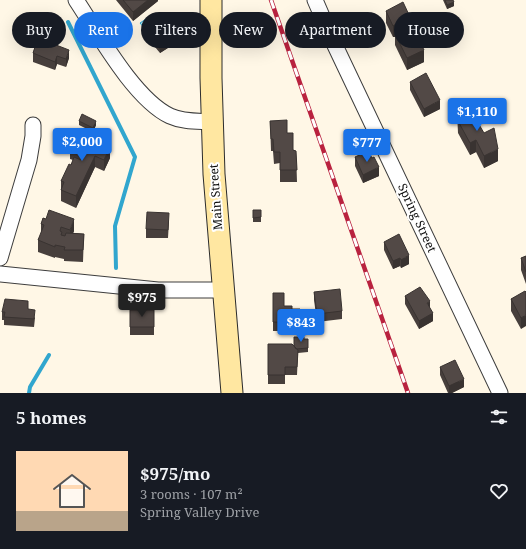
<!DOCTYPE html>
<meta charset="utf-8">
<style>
:root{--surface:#171b24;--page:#20242c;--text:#f1f3f6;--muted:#9ea1a6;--accent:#1a73e8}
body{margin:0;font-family:"Noto Serif",serif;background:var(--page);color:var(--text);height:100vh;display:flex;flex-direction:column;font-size:15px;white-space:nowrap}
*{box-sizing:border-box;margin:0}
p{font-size:13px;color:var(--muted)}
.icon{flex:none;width:22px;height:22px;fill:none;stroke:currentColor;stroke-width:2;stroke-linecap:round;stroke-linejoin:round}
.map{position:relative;height:393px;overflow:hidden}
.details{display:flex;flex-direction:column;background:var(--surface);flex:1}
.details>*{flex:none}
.hud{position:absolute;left:12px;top:12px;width:502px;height:36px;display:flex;gap:8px}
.price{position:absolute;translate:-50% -34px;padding:0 9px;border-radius:4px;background:var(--accent);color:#fff;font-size:13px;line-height:26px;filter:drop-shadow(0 1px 2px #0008)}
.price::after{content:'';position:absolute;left:50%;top:24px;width:12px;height:9px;margin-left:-6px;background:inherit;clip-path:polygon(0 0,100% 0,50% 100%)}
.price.current{background:#222;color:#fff}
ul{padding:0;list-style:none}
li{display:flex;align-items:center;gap:12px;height:100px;padding:0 16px}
li span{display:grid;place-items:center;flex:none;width:112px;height:80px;border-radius:0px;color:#555}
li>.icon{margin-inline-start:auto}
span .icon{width:48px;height:48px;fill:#fffc;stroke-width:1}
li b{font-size:17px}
h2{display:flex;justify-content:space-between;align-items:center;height:48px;padding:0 16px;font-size:17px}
.chip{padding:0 14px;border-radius:18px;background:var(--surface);box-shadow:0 4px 16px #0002;font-size:14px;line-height:36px}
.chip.current{background:var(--accent);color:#fff}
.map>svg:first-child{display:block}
</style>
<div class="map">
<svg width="526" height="393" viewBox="0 0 526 393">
<defs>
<pattern id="water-waves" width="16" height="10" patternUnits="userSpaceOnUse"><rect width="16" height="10" fill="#abe5f6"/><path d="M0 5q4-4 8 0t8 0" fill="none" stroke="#92c3d2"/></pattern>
</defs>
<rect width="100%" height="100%" fill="#fff7e6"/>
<!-- water -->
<path fill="url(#water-waves)" stroke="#31a6ce" d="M152 15 155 18 153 20 164 34 155 41 140 23Z"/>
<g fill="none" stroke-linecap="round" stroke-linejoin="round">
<!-- stream -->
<path stroke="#31a6ce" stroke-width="4" d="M68 22 135 157 115 226 116 268
M29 393 30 387 49 355"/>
<!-- street casing -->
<g stroke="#3d3d3d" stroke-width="17">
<path id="street" d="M76 0C98 33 134 99 170 116 183 122 198 121 212 122
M315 0 331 37 500 393
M0 258 29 160 33 136V125
M0 274 158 290H224"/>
</g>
<!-- secondary casing -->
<g stroke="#2c2c2c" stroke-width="23">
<path id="secondary" d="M211 0V78L214 174 232 393"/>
</g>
<!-- street -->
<use href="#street" stroke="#fff" stroke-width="15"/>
<!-- secondary -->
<use href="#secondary" stroke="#ffe7a1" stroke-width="21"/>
<!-- rail casing -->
<g stroke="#b9223f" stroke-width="4.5">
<path id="rail" d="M271 0 408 393"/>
</g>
<!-- rail -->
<use href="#rail" stroke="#fff" stroke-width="3" stroke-dasharray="9" stroke-linecap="butt"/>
</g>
<!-- wall -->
<path fill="#473f3c" d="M116 0H158V1L133 21Z
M443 0H453L454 6 447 9Z
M386 11 410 24 421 44 424 62 407 70 395 45V37H393L386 23Z
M38 38 69 58 66 67 57 64 55 70 33 62V53Z
M155 42 171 46 160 53 155 47Z
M410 82 440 109 424 117 410 90Z
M457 112 498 161 484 168 476 152 470 155 458 133Z
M79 121 96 125 93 132 79 125Z
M270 121 287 133 293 150 296 151 297 182H280V163L274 164 273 151H271Z
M70 147 110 158 104 171 95 167 76 208 61 201V181L71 165 73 160 70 159Z
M355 157 372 158 379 176 363 183 355 166Z
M253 210H261V222H253Z
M43 218 74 231 73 233 84 234 83 262 64 261V259L55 257V258L38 252V240L41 234V224Z
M169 221 168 238H146V229Z
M384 242 409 264 401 268 400 266 393 269 384 250Z
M526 256V284L521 270V258Z
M314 292 342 311V319L317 322 314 300Z
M526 292 521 329 511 311V299Z
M273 293 284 306 292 309H300V331H273Z
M405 296 430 308 433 321 419 329 405 304Z
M28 309 35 318 34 327 4 325V320H2V312Z
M130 310H154V335H130Z
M304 339H308V352L298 353 297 375H285V384H268V344L294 346Z
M440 367 464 387 452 393H448L440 375Z"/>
<!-- shaded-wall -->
<path fill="#393331" d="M148 0H158V1L133 21V12Z
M454 2V6L447 9V5Z
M410 17V28L407 18Z
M397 23V35L395 34V37H393V26Z
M421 33V45L417 36Z
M171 41V46L160 53V49Z
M69 50V58L66 67V59Z
M424 50V62L407 70V58Z
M57 56V64L55 70V62Z
M440 100V109L424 117V109Z
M96 121V125L93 132V128Z
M476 140V152L470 155V143Z
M110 147V158L104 171V160Z
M498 149V161L484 168V156Z
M95 156V167L76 208V196Z
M379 167V176L363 183V175Z
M74 219V231L70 241V230Z
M409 255V264L401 268V260Z
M400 258V266L393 269V261Z
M430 301V309L427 303Z
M433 313V321L419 329V321Z
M526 315V326L521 329V318Z
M464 379V387L452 393H449V386Z"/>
<!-- building -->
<path fill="#524946" stroke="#393331" d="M123 0H148L133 12Z
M445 0H453L454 2 447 5Z
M403 2 410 17 407 18 413 30 418 27 421 33 417 36 424 50 407 58 395 34 401 31 397 23 393 26 386 11Z
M166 35 171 41 160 49 155 42Z
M38 38 69 50 66 59 57 56 55 62 33 53Z
M426 73 440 100 424 109 410 82Z
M468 106 484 133 494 128 498 149 484 156 476 140 470 143 458 121 461 119 457 112Z
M82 114 96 121 93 128 79 121Z
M287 120V133H293V150L296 151 297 170H280V152H274L273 139H271L270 121Z
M76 132 110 147 104 160 95 156 76 196 61 190 64 182 61 181 69 164 71 165 74 157 81 160 84 153 70 147Z
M368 151 372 158 374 157 379 167 363 175 355 157Z
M49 210 74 219 70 230 61 227 60 231 62 232 61 235 65 236 66 233 84 234 83 250H64L65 247 55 245V247L38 240 44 225 41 224 43 218 46 219Z
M253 210H261V217L253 218Z
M147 212 169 213 168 230 146 229Z
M399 234 409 255 401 260 400 258 393 261 384 242Z
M526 256V272L521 258Z
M420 287 430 301 427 303 433 313 419 321 405 296Z
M340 289 342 311 317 314 314 292Z
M525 291 526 292V315L521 318 511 299Z
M273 293H284V306H292V309H300V323L273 322Z
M5 299 28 301V309L35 310 34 319 4 317 5 312H2Z
M130 310H154V327H130Z
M294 337H304V339H308V348L296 349 294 346Z
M268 344H292L298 350 297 367H285V375H268Z
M455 360 464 379 449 386 440 367Z"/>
<g text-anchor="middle" stroke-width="4" stroke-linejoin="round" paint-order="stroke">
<!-- street labels -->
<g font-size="12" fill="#0a0a0a" stroke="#fff">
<text transform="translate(216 197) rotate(-94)" y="4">Main Street</text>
<text transform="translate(417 218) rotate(65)" y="4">Spring Street</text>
</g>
</g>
</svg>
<b class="price" style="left:477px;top:132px">$1,110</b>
<b class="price" style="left:82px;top:162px">$2,000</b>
<b class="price" style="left:367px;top:163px">$777</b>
<b class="price current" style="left:142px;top:318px">$975</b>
<b class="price" style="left:301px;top:343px">$843</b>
<div class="hud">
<a class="chip">Buy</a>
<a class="chip current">Rent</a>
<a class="chip">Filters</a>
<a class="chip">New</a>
<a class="chip">Apartment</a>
<a class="chip">House</a>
</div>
</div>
<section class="details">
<h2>5 homes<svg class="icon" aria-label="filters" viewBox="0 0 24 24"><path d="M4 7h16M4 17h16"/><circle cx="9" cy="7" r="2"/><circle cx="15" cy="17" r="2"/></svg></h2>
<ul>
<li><span style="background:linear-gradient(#ffd9b3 75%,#b9a48a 0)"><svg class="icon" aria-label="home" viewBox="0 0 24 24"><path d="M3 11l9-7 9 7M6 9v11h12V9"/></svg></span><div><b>$975/mo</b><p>3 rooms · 107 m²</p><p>Spring Valley Drive</p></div><svg class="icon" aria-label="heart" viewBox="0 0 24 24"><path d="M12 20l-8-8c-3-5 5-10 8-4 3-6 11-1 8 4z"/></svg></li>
</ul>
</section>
